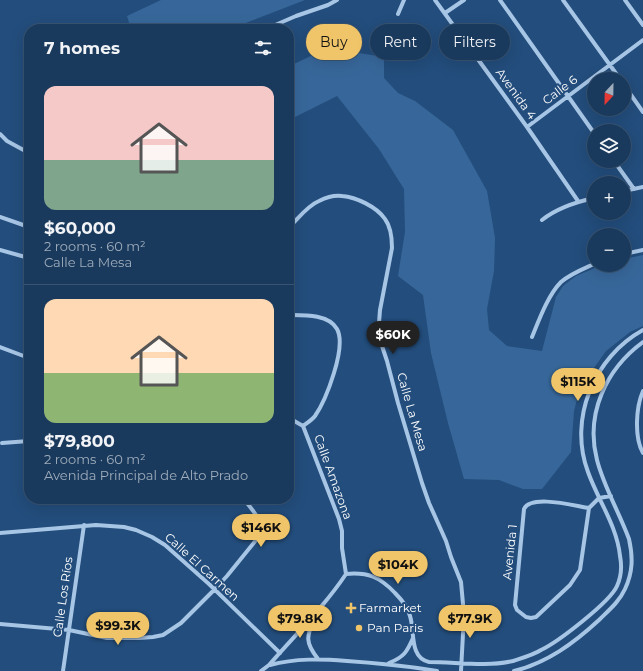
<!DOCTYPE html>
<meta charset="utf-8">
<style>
:root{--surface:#1a3a5d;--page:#234163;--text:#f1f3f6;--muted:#9fadbc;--line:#385472;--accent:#f0c56a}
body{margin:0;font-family:Montserrat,sans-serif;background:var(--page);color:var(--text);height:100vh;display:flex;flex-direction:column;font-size:15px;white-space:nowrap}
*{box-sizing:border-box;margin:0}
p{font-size:13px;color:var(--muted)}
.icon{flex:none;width:22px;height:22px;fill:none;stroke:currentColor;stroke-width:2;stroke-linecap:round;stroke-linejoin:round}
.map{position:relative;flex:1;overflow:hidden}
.drawer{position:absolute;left:24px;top:24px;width:270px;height:480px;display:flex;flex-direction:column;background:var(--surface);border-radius:16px;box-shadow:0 4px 16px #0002,0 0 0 1px var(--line)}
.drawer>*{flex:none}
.hud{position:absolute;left:306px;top:24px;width:277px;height:36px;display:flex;gap:8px}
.needle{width:26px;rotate:202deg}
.buttons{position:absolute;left:587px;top:72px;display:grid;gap:8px}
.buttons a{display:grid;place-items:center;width:44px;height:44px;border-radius:50%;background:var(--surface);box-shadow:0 4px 16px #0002,0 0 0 1px var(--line);font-size:20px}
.price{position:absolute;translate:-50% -34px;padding:0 9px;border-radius:14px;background:var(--accent);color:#111;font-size:13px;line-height:26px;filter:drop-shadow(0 1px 2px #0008)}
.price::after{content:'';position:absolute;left:50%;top:24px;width:12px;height:9px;margin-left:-6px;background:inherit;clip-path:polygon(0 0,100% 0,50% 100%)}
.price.on{background:#222;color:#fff}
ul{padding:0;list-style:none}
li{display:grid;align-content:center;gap:8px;height:212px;padding:0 20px}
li+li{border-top:1px solid var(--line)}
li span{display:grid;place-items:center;height:124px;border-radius:12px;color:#555}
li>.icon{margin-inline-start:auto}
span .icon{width:72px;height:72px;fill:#fffc;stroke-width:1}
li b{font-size:17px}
h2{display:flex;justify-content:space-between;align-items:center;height:48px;padding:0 20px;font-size:17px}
.pill{padding:0 14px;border-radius:18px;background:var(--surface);box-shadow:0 4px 16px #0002,0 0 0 1px var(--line);font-size:14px;line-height:36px}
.pill.on{background:var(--accent);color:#111}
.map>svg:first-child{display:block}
</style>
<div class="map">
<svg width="643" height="671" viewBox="0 0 643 671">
<rect width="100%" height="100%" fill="#234d7c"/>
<!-- green -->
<path fill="#37679a" d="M161 0H305L230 29H131L127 16Z
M334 49 384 57V78L398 93 415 101 453 130 487 191 495 238 494 271 487 309 489 330 507 346 542 351 556 297 563 286 576 276 602 265H624V259L643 255V326L630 332 606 351 591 372 579 392 574 411 571 452 542 489H523L499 480 464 479 448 423 431 353 423 295 398 276 405 232 404 189 379 149 337 96 289 120V73L294 64 315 54Z"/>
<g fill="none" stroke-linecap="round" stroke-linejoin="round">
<!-- street -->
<path stroke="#a7c5e5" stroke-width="4" d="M435 0 527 127 578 201
M500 0 594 133
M563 0 620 79
M625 0 643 25
M445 13 464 0
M398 14 404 0
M266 29 296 16 328 5 337 0
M624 85 643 112
M527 127 643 40
M0 134 7 141 29 153
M614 161 634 189
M624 191 643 187
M0 217 29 227
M542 220C557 208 576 202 594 198
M289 227C298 219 307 206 319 201 325 198 335 195 342 196 356 197 377 207 385 219 391 227 392 238 392 248L380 310 379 323 380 340 387 361 398 403 422 483 429 503 446 541 451 557 461 582 464 615 461 671
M0 250 29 258
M624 254 643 250
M289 315C304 315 329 314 337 329 347 347 326 400 315 416 312 420 307 423 303 426
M532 337C539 320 548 295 561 282 570 274 583 269 594 264
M0 347 29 358
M643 391C636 407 634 437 643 453
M289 418 303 426 339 519 342 531V548L346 574
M2 443 29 441
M589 508C575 506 531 494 524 509L515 605 517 610 526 617 531 618 536 617 570 585 580 570 589 508 599 498 611 496
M0 533 96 525 124 527 136 530 152 537 165 545 209 584 280 653
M315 616C307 636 304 641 318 659
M0 624 69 630 107 638H139L153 637 163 635 181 623 214 590 227 576 261 534C263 520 252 510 244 499
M389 663C404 657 407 652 413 638
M270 665C296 658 321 659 347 661 377 663 407 666 437 671
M63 671 84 525
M261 671 269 665C295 635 324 607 346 574 368 572 380 577 395 593 402 600 408 607 410 616 415 631 409 658 429 662 456 662 486 667 513 661 522 658 533 655 541 650 558 642 610 602 617 586 621 577 622 566 620 556 617 526 598 500 588 472 568 419 594 357 643 330
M514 671C547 663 574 643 599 620 609 610 619 602 625 589 633 572 633 557 629 539 619 512 604 487 597 460 585 414 606 369 643 342"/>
</g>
<!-- markers -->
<g fill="#f0c56a" stroke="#234d7c" stroke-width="1.5">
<path d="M349 602h4v4h4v4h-4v4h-4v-4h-4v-4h4z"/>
<circle cx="359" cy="628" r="4"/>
</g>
<g text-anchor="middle" stroke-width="4" stroke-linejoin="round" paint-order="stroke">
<!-- street labels -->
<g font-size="12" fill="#fff" stroke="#234d7c">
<text transform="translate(560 90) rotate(-37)" y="4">Calle 6</text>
<text transform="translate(516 94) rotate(54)" y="4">Avenida 4</text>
<text transform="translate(412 412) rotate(74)" y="4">Calle La Mesa</text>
<text transform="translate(333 477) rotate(70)" y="4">Calle Amazona</text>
<text transform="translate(510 552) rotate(-84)" y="4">Avenida 1</text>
<text transform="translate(202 567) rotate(42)" y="4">Calle El Carmen</text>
<text transform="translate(63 597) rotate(-82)" y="4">Calle Los Ríos</text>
</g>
<!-- poi labels -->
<g font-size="12" fill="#fff" stroke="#234d7c" text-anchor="start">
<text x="359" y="612">Farmarket</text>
<text x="367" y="632">Pan Paris</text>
</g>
</g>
</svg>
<div class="buttons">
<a><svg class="needle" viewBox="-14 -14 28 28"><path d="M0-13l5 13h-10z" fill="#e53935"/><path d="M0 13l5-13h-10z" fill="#9fadbc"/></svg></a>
<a><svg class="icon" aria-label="layers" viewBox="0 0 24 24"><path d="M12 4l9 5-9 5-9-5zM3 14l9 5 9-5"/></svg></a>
<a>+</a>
<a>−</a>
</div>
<b class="price on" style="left:393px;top:355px">$60K</b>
<b class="price" style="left:578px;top:402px">$115K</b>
<b class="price" style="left:261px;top:548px">$146K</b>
<b class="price" style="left:398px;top:585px">$104K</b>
<b class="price" style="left:300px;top:639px">$79.8K</b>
<b class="price" style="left:470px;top:639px">$77.9K</b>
<b class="price" style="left:118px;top:646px">$99.3K</b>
<div class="hud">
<a class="pill on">Buy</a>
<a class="pill">Rent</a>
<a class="pill">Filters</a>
</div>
<section class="drawer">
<h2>7 homes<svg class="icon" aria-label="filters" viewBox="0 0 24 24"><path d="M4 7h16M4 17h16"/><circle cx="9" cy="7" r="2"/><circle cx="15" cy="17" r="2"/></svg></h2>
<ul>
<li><span style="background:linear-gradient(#f6c9c9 60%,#7fa58c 0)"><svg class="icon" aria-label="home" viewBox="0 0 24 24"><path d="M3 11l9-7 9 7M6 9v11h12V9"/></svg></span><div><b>$60,000</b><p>2 rooms · 60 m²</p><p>Calle La Mesa</p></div></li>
<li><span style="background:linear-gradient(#ffd9b3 60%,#8fb573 0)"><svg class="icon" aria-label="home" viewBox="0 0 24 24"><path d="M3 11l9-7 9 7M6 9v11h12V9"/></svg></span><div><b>$79,800</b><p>2 rooms · 60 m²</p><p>Avenida Principal de Alto Prado</p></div></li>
</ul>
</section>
</div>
